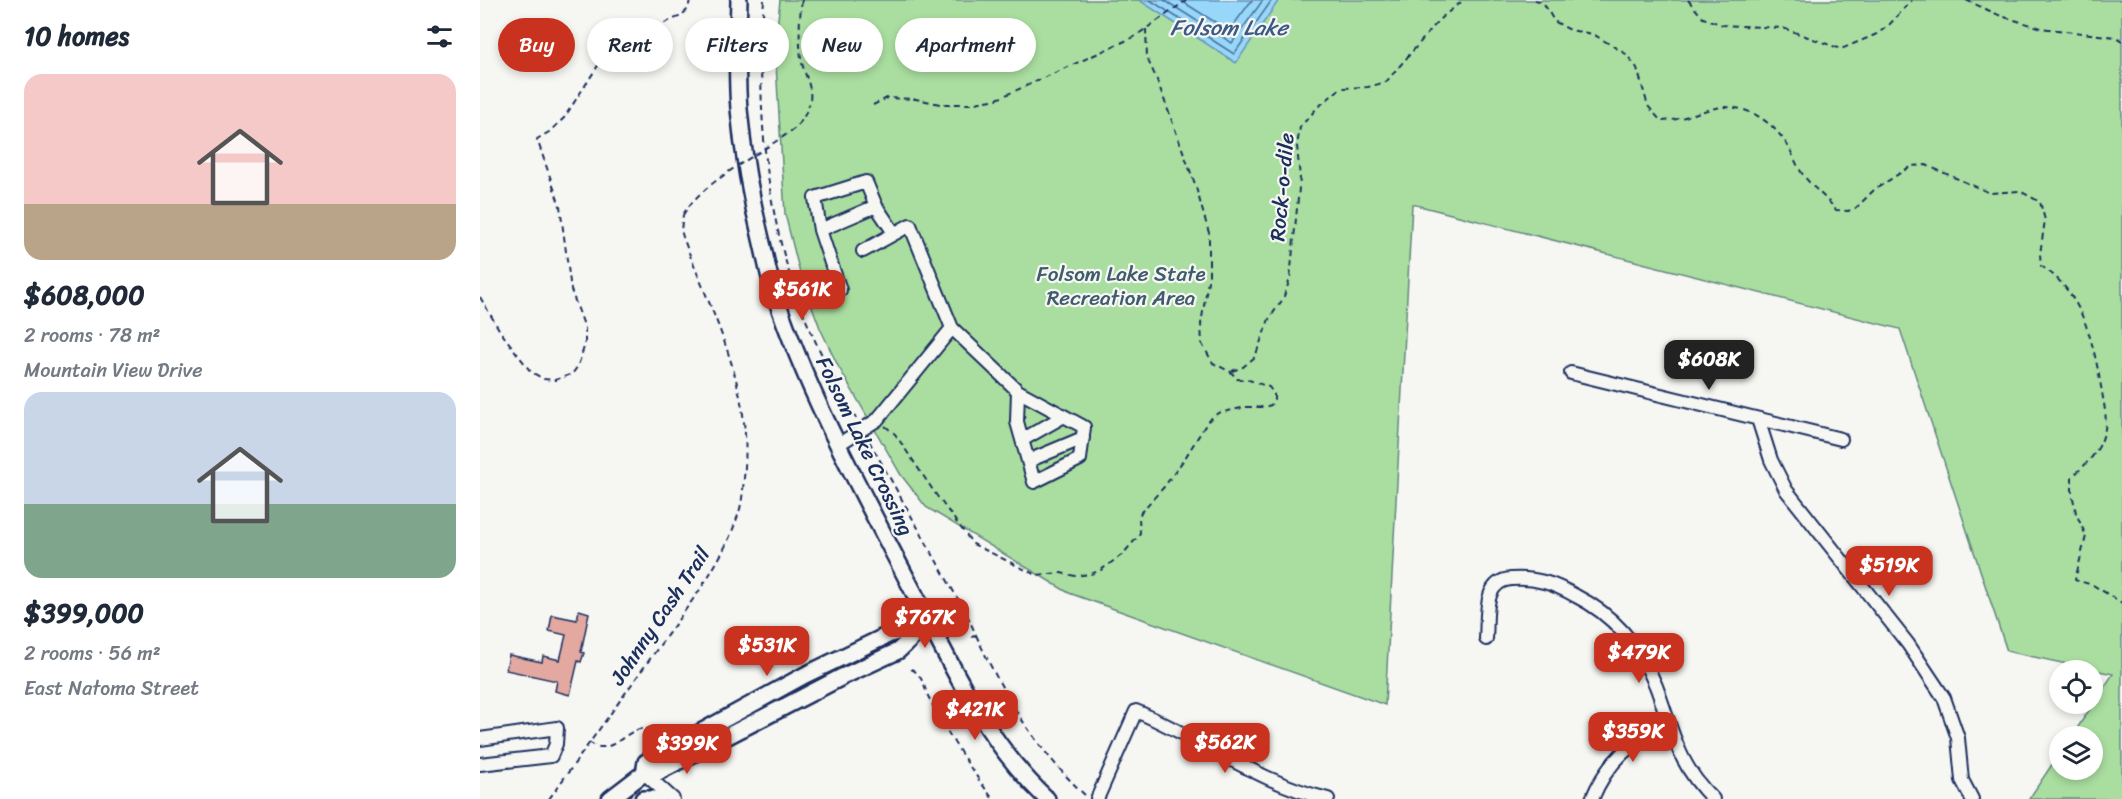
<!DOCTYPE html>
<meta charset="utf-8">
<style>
:root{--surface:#fff;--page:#f2f2f3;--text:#1f2937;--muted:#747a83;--accent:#c8321e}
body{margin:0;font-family:Sriracha,sans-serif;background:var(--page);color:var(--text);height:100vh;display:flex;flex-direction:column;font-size:22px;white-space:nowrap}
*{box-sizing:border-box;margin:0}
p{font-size:20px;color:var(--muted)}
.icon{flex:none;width:33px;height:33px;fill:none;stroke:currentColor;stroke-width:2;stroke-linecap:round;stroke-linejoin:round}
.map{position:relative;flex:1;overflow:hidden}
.side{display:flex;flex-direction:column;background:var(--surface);width:480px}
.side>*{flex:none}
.guide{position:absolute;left:18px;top:18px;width:570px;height:54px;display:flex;gap:12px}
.tools{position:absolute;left:1569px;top:660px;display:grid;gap:12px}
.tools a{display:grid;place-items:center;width:54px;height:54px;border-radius:50%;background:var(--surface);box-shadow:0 3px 9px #0003;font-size:30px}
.price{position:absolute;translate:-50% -51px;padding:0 14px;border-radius:12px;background:var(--accent);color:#fff;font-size:20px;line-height:39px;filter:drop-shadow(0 2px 3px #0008)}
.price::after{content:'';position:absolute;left:50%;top:36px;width:18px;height:14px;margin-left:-9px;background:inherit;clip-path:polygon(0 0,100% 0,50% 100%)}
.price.on{background:#222;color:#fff}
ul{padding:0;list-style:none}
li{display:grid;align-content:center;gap:12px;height:318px;padding:0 24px}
li span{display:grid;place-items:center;height:186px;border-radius:18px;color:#555}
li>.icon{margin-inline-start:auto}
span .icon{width:108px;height:108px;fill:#fffc;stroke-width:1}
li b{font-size:26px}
h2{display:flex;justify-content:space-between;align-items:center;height:72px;padding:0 24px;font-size:26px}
.chip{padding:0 21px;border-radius:27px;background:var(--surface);box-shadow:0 3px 9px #0003;font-size:21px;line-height:54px}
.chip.on{background:var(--accent);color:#fff}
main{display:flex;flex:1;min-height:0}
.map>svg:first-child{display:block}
</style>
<main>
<section class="side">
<h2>10 homes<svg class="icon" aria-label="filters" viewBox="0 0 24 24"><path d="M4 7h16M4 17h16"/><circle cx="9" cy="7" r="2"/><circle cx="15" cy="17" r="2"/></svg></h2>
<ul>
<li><span style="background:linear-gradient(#f6c9c9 70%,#b9a48a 0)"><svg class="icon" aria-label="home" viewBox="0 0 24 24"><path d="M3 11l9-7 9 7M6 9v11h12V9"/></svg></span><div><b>$608,000</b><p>2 rooms · 78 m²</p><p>Mountain View Drive</p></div></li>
<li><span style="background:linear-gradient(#c9d6e8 60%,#7fa58c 0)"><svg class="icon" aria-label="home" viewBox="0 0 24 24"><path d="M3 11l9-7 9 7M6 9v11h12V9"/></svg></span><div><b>$399,000</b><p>2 rooms · 56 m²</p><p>East Natoma Street</p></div></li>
</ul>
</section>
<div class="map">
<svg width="1642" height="799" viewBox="0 0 1642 799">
<rect width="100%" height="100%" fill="#f6f6f2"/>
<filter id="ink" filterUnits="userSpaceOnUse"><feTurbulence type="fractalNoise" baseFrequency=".0167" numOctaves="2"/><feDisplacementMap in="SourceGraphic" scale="12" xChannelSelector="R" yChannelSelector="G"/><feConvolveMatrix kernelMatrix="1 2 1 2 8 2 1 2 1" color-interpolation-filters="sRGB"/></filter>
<g filter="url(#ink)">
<!-- green -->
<path fill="#aadea0" stroke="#62867f" stroke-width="1.5" d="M300 0H1642V799H1549L1579 754 1580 770H1612V736H1592L1633 674 1527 651 1420 329 932 204 905 705 589 593 446 507 421 475 357 364 340 328 321 277 305 214 295 48Z"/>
<!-- water -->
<path fill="#97d7f9" stroke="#6594bb" stroke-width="1.5" d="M659 0H799L756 63Z"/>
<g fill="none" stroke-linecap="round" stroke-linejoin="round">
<!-- shore -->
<path stroke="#4d729c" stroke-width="1.5" d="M670 0 754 54 792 0
M684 0 752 43 783 0
M700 0 749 31 772 0"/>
</g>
<!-- building -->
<path fill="#e3a9a0" stroke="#1b2f5e" stroke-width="1.5" d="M99 610 109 613 101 652 104 653 101 662 98 661 90 695 75 691 77 681 26 670 29 655 62 662 63 656 80 660 86 635 69 631 72 615 97 620Z"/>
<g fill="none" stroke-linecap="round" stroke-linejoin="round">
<!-- minor casing -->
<g stroke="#1b2f5e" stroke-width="16">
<path id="minor" d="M340 230 335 198 386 182 396 206
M360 290 340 230 396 206 414 233
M472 328 538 391 604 427 600 459 554 482 537 422 538 391
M1091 373 1361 439
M1278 419 1291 460 1306 490 1428 644 1464 698 1478 738 1482 780 1492 799
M542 440 584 416
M359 444 397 420 472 328 430 225 383 251
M548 461 603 438
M1006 639C1008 617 1002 581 1031 579 1056 577 1075 584 1096 596 1134 615 1160 647 1176 686 1193 731 1197 764 1233 799
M0 739 77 728 76 744 71 756 0 764
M164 773 193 799
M617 799 656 711C720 738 779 783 848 799
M1112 799C1127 762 1152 740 1188 724"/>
</g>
<!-- major casing -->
<g stroke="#1b2f5e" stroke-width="20">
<path id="major" d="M259 0C258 36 256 73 259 109 263 154 271 199 282 243 286 260 289 278 295 295 329 397 382 492 431 587 470 662 504 740 567 799
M164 773 166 762 325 675 410 634 446 623
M130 799 164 773 174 774 362 677 418 651 449 622
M163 799H178"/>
</g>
<!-- path -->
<path stroke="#1b2f5e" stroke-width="2" stroke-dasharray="6 4.5" stroke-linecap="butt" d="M284 0C276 104 284 212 322 310 337 349 357 384 377 420
M322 0C319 19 319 39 321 58 324 76 334 87 329 105
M1055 0 1063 2 1074 21 1090 30 1113 34 1146 54 1157 68 1168 106 1181 121C1203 121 1223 108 1245 107 1270 107 1292 122 1306 143 1313 153 1316 166 1324 176 1333 188 1346 197 1356 210L1368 211 1376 208 1394 190 1431 166 1446 165 1510 193 1540 191 1560 202 1565 220 1560 254 1561 266C1604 293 1614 346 1622 392 1624 405 1628 420 1624 433 1619 453 1606 464 1592 477V493L1596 513 1606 536 1595 580 1613 585 1642 603
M1208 0 1223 18 1243 25 1303 28 1361 49 1397 34 1409 25 1432 0
M1486 0 1521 16 1561 28 1636 37 1642 41
M393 105 407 98 436 99 460 104H490L517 99 654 37 707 0
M0 297 20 331 51 372 64 379 75 380 92 374 98 366 105 344V328L91 290 80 206 57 139 69 132 84 118 119 64 154 36 201 16 208 9 210 0
M752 371 763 367 775 357 789 319 803 299 810 279 820 178 817 146 820 127 838 107 861 88 888 87 906 82 961 18 984 0
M405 426 415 434 457 496 493 544 556 575 581 573 595 576 611 574 621 570 643 554 655 540 660 533 659 518 661 512 684 487 705 458 728 421 738 413 766 407H784L791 405 794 401V394L789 387 769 380 757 379 751 372 733 363 722 344 721 324 729 275V233L715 184 677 80 667 58 666 29
M389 441 488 617 496 635 490 638
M496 635C523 695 556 749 605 795
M431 669C443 674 444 689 450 700 468 735 489 767 513 799
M109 742C137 764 153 706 182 739
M69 799 219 591C234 568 248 545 257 518 262 506 263 491 264 478 274 388 233 318 203 237L201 230 203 215"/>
<!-- minor -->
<use href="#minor" stroke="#f6f6f2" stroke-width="12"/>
<!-- major -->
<use href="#major" stroke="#f6f6f2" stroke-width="15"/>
<!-- path-bridge -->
<path stroke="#1b2f5e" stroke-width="2" stroke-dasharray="6 4.5" stroke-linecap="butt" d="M203 215C222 181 283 153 315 128L323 119 329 105"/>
</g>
</g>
<g text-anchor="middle" stroke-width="4.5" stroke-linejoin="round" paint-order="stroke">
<!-- street labels -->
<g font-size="21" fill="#1b2f5e" stroke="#f6f6f2">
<text transform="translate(802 187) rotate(-85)" y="7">Rock-o-dile</text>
<text transform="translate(385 446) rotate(64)" y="7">Folsom Lake Crossing</text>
<text transform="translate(180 616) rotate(-56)" y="7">Johnny Cash Trail</text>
</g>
<!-- park labels -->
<g font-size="21" fill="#3f5b6e" stroke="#f6f6f2">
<text x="641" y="281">Folsom Lake State<tspan x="641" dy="24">Recreation Area</tspan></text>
</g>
<!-- water labels -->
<g font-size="22" font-style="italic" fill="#3a5985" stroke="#f6f6f2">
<text x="749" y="35">Folsom Lake</text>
</g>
</g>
</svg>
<div class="tools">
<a><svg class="icon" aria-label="locate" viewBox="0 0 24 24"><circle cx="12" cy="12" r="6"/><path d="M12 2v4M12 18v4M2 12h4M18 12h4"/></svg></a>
<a><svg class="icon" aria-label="layers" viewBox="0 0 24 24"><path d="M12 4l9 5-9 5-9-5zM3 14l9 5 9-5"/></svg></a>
</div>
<b class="price" style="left:322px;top:321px">$561K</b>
<b class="price on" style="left:1229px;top:391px">$608K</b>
<b class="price" style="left:1409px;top:597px">$519K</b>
<b class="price" style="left:445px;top:649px">$767K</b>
<b class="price" style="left:287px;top:677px">$531K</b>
<b class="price" style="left:1159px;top:684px">$479K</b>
<b class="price" style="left:495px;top:741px">$421K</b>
<b class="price" style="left:1153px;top:763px">$359K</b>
<b class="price" style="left:745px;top:774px">$562K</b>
<b class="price" style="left:207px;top:775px">$399K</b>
<div class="guide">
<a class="chip on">Buy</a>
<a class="chip">Rent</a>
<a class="chip">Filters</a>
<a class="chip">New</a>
<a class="chip">Apartment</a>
</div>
</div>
</main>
